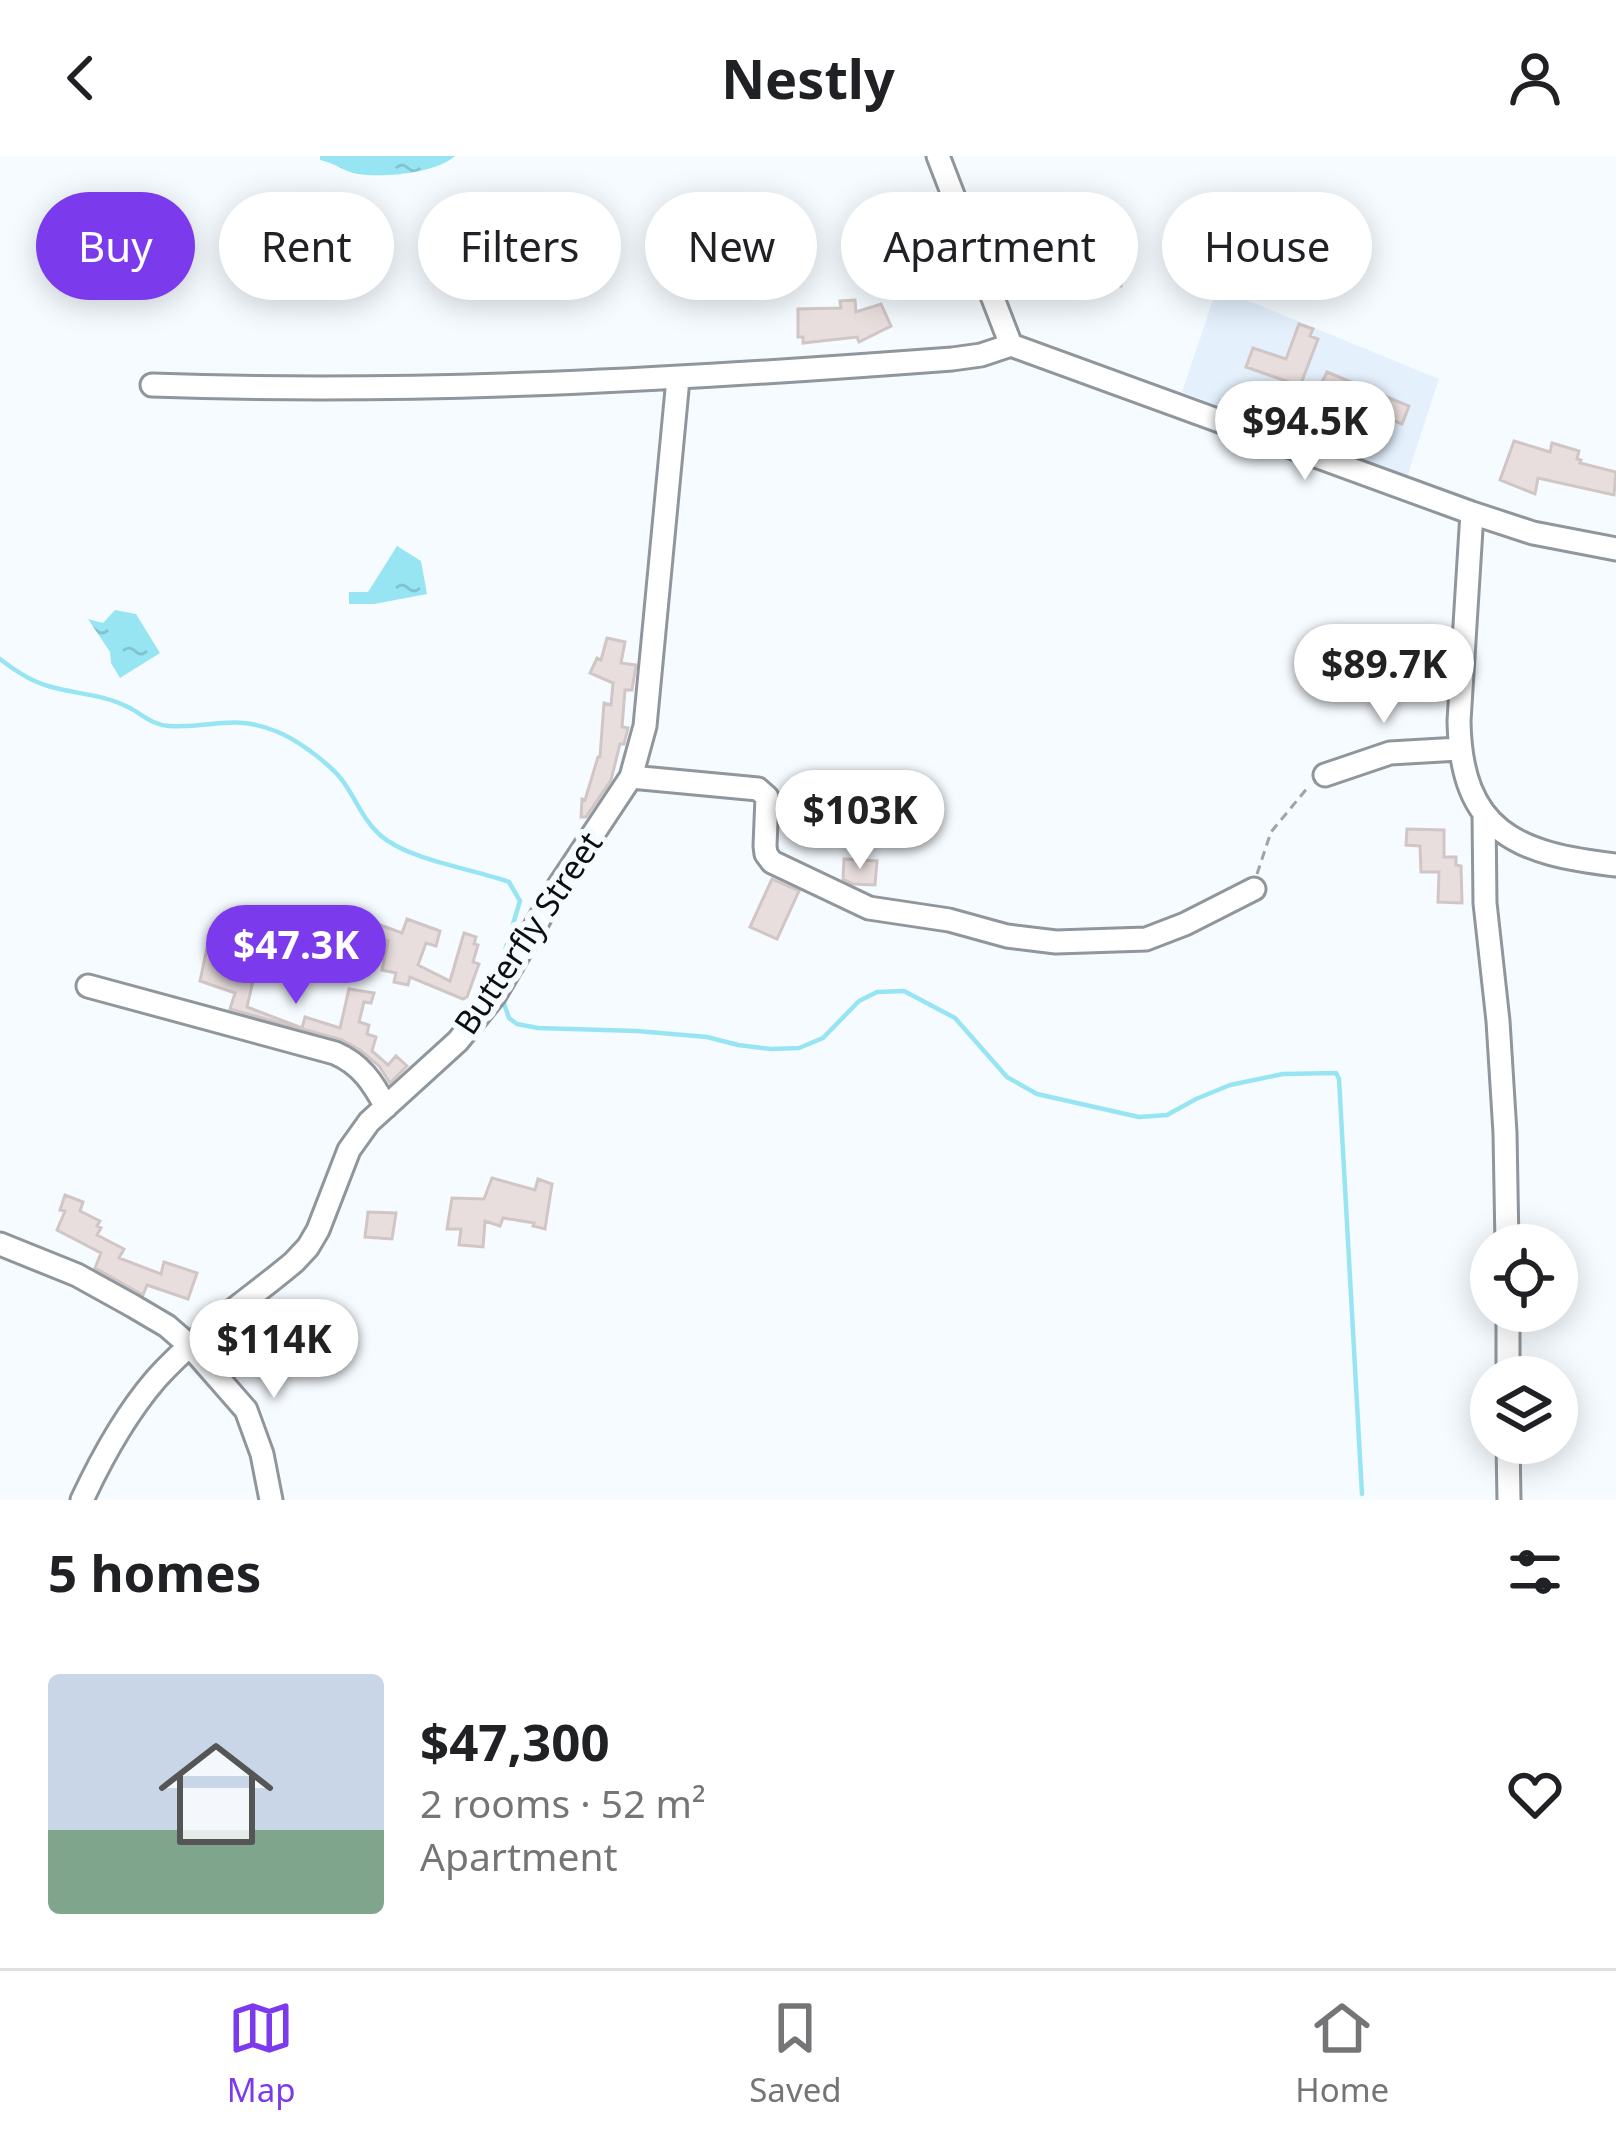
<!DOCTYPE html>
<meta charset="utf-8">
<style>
:root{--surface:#fff;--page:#f2f2f2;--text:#202124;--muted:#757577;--line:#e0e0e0;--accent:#7c3aed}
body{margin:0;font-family:"Noto Sans",sans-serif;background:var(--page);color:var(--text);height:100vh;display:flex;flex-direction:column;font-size:45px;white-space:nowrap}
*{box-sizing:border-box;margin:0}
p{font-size:39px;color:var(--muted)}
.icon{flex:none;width:66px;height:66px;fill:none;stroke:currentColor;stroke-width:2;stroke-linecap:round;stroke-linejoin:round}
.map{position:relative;height:1344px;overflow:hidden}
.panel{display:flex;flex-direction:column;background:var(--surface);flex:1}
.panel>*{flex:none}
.hud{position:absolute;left:36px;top:36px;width:1545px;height:108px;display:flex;gap:24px}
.controls{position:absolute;left:1470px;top:1068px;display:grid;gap:24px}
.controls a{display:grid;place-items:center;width:108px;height:108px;border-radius:50%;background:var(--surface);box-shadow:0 6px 30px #0003;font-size:60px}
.price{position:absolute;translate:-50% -102px;padding:0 27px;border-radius:42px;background:#fff;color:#222;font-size:39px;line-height:78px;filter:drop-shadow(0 3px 6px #0008)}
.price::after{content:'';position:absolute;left:50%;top:72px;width:36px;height:27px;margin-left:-18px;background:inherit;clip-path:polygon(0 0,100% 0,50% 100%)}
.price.on{background:var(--accent);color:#fff}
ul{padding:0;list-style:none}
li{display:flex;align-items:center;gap:36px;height:300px;padding:0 48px}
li+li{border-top:3px solid var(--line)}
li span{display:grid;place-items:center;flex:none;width:336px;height:240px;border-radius:12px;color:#555}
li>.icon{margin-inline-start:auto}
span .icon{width:144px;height:144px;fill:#fffc;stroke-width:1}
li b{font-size:51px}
h2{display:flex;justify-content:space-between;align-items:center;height:144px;padding:0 48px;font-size:51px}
.chip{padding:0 42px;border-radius:54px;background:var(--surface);box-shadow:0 6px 30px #0003;font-size:42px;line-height:108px}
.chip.on{background:var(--accent);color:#fff}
header{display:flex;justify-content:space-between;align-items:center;height:156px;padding:0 48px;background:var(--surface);font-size:54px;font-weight:700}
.dock{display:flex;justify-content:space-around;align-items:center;height:168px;border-top:3px solid var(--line);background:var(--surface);font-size:33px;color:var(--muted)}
.dock a{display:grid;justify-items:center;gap:6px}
.dock .on{color:var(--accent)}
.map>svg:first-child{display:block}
</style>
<header><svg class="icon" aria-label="back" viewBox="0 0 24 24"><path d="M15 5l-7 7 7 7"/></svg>Nestly<svg class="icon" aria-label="person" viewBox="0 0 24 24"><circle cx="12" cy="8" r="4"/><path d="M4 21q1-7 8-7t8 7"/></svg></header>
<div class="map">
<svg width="1616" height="1344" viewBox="0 0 1616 1344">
<defs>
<pattern id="water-ripples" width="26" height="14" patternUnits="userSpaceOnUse" patternTransform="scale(3)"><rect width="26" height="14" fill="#97e5f3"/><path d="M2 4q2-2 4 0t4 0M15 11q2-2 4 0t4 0" fill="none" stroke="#81c3cf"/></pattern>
</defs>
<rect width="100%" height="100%" fill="#f6fbff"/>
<!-- built -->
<path fill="#e4f1fd" d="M1217 132 1439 223 1407 321 1182 236Z"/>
<!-- water -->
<path fill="url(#water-ripples)" d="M320 0H455C436 17 384 22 358 18 344 16 336 7 320 4Z
M397 390 421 405 427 438 374 448H349V436H368Z
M115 454 136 458 160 497 120 522 111 507 110 496 88 463 103 467Z"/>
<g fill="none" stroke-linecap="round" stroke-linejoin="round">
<!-- stream -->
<path stroke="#97e5f3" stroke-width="4.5" d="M0 503C14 514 30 525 48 530 74 538 103 538 128 551 142 558 152 569 169 570 211 573 233 557 278 576 297 584 323 603 338 619 354 637 361 662 380 679 408 704 473 713 509 726L520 745 500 811
M503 845 509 862 517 868 538 872 637 875 707 881 738 889 771 893 799 892 823 882 859 845 877 836 904 835 955 862 1007 921 1037 938 1139 961 1167 959 1196 943 1230 929 1283 918 1336 917 1339 923 1362 1338"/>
</g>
<!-- building -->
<path fill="#e9dede" stroke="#d1c6c6" stroke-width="3" d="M1057 66 1062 84 1050 87 1055 106 1026 114 1031 136 1009 142 992 99 1016 92 1013 78Z
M1106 106 1125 110 1121 130 1096 126 1097 131H1070L1066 117 1105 113Z
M855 144 856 156 881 148 891 170 859 186 857 181 803 187V181H798V153L841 152 840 145Z
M1299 168 1313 173 1310 180 1318 183 1300 230 1246 211 1253 192 1286 203Z
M1327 216 1409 250 1402 268 1318 234Z
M1514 285 1550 296 1552 287 1579 295 1577 303 1581 304 1580 307 1616 316 1614 339 1538 322 1535 338 1500 324Z
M607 482 625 486 621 507 636 509 632 534H625L622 571 628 572 624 588H620L611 624 586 661H581L582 643 585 644 598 601H600L604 547 611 549 613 527 590 517 597 502 601 504Z
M1407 673 1444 674V701H1456V709L1461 710 1462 747 1438 746 1439 716H1421L1420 690 1406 689Z
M844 703 877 705 875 729 853 728 843 723Z
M772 723 799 735 777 783 750 771Z
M407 763 440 775 436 790 426 787 418 809 450 825 464 777 476 781 474 788 478 789 473 806 479 808 467 841 463 843 410 821 408 829 394 826 396 817 382 814 388 785 368 777 372 766 402 777Z
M207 792 246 801 244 809 249 810 248 815 255 816 247 851 302 872 305 861 340 872 349 833 374 837 371 847 364 846 359 866 369 869 367 878 376 881 372 895 388 909 396 900 407 910 390 927 379 910 360 894 342 884 230 853 235 837 200 825Z
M492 1022 535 1034 538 1023 552 1028 545 1073 533 1070 534 1067 503 1062 500 1070 485 1065 483 1091 459 1089 461 1073H447L452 1042 484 1043Z
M65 1039 83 1046 80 1055 100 1065 97 1070 101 1072 97 1079 124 1093 119 1102 161 1118 164 1106 197 1117 188 1143 147 1129 143 1139 95 1112 101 1097 57 1074 65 1055 60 1054Z
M368 1056 396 1057 392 1083 365 1081Z"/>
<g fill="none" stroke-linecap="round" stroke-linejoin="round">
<!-- minor casing -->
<g stroke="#8f969c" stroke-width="27">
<path id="minor" d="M938 0 1011 189
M152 229C419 239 686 223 952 203L981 199 1011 189 1472 357 1533 377 1616 393
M1472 357 1459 565C1461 676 1517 698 1616 709
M1325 619 1390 597 1459 593
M631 621 758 633 767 641 765 690 766 698 772 706 869 752 949 764 1007 780 1056 786 1146 783 1185 768 1254 733
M1484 658 1485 747 1498 865 1505 977 1507 1089
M88 830 335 897C361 908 373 927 386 951
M0 1088 77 1119 133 1150 167 1170 190 1190 246 1254 262 1298 271 1344
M1508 1155V1221
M1508 1287 1509 1344
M82 1344C102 1301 125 1259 156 1223 196 1178 249 1144 294 1106L308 1091 318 1074 349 994 369 966 458 885 495 839 558 731 631 621 645 570 678 223"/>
</g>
<!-- path -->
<path stroke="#a0a3a7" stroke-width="3" stroke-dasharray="9 6" stroke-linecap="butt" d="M1257 718 1271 676 1309 630"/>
<!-- minor -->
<use href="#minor" stroke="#fff" stroke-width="21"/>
</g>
<g text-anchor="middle" stroke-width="12" stroke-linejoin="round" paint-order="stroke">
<!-- street labels -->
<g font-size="33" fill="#0c0e10" stroke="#f6fbff">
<text transform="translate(528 777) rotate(-56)" y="12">Butterfly Street</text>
</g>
</g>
</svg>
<div class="controls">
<a><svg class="icon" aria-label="locate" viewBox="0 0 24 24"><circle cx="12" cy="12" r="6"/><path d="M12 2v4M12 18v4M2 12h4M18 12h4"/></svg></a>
<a><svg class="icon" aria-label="layers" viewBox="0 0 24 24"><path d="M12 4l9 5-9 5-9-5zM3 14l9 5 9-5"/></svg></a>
</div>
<b class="price" style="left:1305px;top:327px">$94.5K</b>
<b class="price" style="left:1384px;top:570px">$89.7K</b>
<b class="price" style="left:860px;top:716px">$103K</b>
<b class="price on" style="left:296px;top:851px">$47.3K</b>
<b class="price" style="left:274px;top:1245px">$114K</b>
<div class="hud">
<a class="chip on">Buy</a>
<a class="chip">Rent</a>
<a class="chip">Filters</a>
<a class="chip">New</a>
<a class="chip">Apartment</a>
<a class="chip">House</a>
</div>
</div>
<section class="panel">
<h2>5 homes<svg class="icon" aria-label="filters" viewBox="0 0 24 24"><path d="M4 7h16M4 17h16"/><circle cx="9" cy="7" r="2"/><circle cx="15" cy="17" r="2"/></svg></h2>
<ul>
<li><span style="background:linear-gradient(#c9d6e8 65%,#7fa58c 0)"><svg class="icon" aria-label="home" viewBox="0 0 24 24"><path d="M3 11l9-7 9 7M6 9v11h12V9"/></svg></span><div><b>$47,300</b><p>2 rooms · 52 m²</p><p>Apartment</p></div><svg class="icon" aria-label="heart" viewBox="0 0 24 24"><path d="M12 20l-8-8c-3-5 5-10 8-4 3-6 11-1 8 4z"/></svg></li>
</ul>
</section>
<nav class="dock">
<a class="on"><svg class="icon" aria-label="map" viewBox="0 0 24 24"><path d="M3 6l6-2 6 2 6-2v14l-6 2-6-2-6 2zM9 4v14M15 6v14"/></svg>Map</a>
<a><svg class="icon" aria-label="saved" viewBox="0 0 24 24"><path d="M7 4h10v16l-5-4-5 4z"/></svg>Saved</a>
<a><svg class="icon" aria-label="home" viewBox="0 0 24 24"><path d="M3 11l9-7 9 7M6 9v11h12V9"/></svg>Home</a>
</nav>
